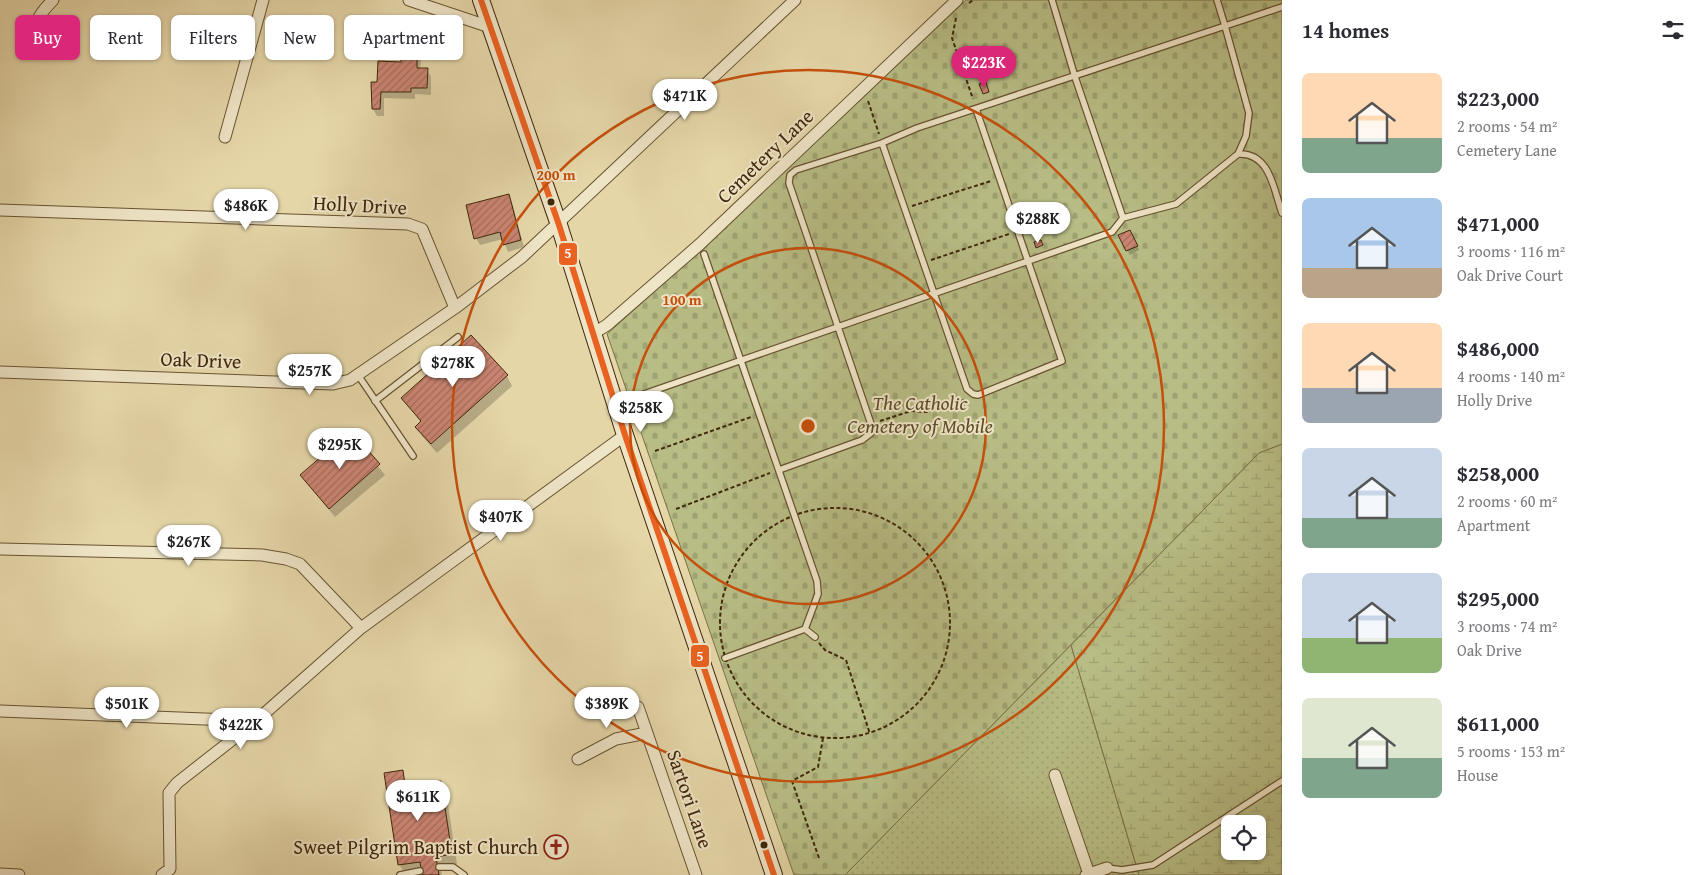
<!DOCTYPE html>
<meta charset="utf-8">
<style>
:root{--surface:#fff;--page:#f2f2f3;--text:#2b2b33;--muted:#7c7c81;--accent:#db2777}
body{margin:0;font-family:"Gentium Book Plus",serif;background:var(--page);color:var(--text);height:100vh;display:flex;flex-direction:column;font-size:19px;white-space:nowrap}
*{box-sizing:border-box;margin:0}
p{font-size:16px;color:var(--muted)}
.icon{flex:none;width:28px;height:28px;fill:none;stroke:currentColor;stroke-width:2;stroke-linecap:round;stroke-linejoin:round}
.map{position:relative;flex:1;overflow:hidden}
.details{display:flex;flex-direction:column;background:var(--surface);width:425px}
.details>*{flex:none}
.guide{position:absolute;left:15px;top:15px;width:475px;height:45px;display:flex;gap:10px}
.buttons{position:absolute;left:1221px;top:815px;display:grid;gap:10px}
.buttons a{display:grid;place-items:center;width:45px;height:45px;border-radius:8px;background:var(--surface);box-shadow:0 1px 4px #0004;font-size:25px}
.price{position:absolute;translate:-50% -42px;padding:0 11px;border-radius:18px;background:#fff;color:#222;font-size:16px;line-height:32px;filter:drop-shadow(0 1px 2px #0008)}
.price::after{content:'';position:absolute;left:50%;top:30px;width:15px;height:11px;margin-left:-8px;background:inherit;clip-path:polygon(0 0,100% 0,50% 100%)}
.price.selected{background:var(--accent);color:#fff}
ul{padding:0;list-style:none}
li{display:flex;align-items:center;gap:15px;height:125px;padding:0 20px}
li span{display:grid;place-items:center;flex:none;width:140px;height:100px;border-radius:8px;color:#555}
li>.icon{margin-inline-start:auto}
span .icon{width:60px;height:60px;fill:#fffc;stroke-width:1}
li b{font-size:21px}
h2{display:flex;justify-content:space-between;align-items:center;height:60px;padding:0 20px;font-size:21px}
.pill{padding:0 18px;border-radius:8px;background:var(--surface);box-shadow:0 1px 4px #0004;font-size:18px;line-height:45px}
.pill.selected{background:var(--accent);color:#fff}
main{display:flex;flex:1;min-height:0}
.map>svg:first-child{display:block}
</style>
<main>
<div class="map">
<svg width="1282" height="875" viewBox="0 0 1282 875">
<defs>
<pattern id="grass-dots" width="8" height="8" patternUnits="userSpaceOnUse" patternTransform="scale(1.25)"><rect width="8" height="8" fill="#b8bd85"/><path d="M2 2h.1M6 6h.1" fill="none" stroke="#9fa272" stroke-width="1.8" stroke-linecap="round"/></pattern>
<pattern id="wetland-marsh" width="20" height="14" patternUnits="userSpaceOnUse" patternTransform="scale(1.25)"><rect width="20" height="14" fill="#b8bd85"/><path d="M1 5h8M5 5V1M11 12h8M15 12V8" fill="none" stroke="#9fa272"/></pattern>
<pattern id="cemetery-stones" width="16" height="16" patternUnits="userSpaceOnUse" patternTransform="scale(1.25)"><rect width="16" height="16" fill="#b8bd85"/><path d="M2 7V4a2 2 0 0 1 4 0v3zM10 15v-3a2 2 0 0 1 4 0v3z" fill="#9fa272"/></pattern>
<pattern id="building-hatch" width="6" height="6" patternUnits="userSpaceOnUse" patternTransform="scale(1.25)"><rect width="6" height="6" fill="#ca8471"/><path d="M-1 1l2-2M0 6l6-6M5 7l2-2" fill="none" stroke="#a56c5b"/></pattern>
</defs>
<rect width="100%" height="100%" fill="#e5d6a8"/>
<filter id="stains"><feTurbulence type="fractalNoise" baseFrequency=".004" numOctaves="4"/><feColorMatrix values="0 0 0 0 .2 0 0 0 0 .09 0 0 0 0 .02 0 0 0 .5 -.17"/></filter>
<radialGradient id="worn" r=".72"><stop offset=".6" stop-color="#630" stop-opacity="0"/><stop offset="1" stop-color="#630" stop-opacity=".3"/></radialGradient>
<!-- grass -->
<path fill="url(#grass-dots)" stroke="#7c7247" d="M1071 645 1139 875H845Z"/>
<!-- wetland -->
<path fill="url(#wetland-marsh)" stroke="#7c7247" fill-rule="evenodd" d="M1282 444V875H1139L1071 645 1259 453ZM1230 824H1258V851H1230Z"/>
<!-- cemetery -->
<path fill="url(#cemetery-stones)" stroke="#7c7247" d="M966 0H1282V444L1259 453 845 875H794L607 334 709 243Z"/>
<!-- shadow -->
<path fill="#0003" d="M416 54 421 61 420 70H427L431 77V95L415 94V99L384 98V116H377L373 109 379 83Z
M508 195 512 202 524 247 508 252 503 239 480 245 476 238Z
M1132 235 1139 250 1130 255 1120 236Z
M507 376 512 386 437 453 422 436 417 427 421 423 403 398Z
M351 433 385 475 335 517 301 476Z
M402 771 408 787 441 782 446 792 457 864 440 866 442 875H423V871L405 874 399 864Z"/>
<!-- building -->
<path fill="url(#building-hatch)" stroke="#402709" d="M401 53H417V68H428L427 88H411V92H381L380 109H372L371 82H377L378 61 401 62Z
M986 82 989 92 983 94 979 84Z
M509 194 521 240 503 245 500 232 474 239 466 205Z
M1130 230 1138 246 1126 251 1118 235Z
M1041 240 1043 245 1036 248 1034 242Z
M471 335 508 375 431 444 415 427 421 421 401 398Z
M351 431 380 464 329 509 300 475Z
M403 770 405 786 441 781 452 854 436 857 439 875H422L420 862 398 865 384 773Z"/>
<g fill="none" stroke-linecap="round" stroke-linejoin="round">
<!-- lane casing -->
<g stroke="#695331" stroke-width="8">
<path id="lane" d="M1217 0 1225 26 1282 7
M882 143 967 389 973 394 978 395 1062 361 976 109
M1238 154C1270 152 1274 190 1282 213
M704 254 817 581 818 594 805 629 725 658
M358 375 413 456
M375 401 458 337
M615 404 1112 232 1123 218 1075 77 1052 0
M779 470 862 440 871 433V424L789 183 790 175 796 170 882 143 917 128 1225 26 1249 113 1246 136 1238 154 1176 204 1123 218
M805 629 815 637
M439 867H453L464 875
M1107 868 1122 870 1153 865 1282 781
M400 875 420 871"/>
</g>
<!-- street casing -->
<g stroke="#695331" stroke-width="13">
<path id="street" d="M409 0 490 27
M32 45C35 23 37 16 53 0
M225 137 263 0
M0 210 408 224 422 229 455 308
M594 333 607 325 700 244 957 0
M0 372 333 384 350 380 455 308 522 257 795 0
M0 549 262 555 286 559 300 564 361 628
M638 707 696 875
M0 711 256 721
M578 759 616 739 647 733
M1055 775 1089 874
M0 874 19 875
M162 875 170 869 169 793 177 783 256 721 361 628 625 435
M1086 875 1107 868"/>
</g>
<!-- secondary casing -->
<g stroke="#402709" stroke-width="18">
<path id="secondary" d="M481 0 559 225 625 435 774 875"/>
</g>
<!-- path -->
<path stroke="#402709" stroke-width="2" stroke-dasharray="4 2.5" stroke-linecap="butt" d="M969 3 973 0
M956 18 952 38 973 99
M868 101 879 134
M912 206 991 181
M931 260 1009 234
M880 421 911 411 926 412 967 399
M655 451 751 417
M720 623a115 115 0 1 1 230 0a115 115 0 1 1-230 0Z
M676 509 770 473
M819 643 825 650 846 660 870 734
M819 858 792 781 818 767 823 738"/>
<!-- lane -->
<use href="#lane" stroke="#eee4c6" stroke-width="5.5"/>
<!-- street -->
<use href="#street" stroke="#eee4c6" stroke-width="11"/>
<!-- secondary -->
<use href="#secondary" stroke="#eee4c6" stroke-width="16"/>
<!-- bus-1 casing -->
<g stroke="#eee4c6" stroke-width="10">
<path id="bus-1" d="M481 0 559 225 625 435 774 875"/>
</g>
<!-- bus-1 -->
<use href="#bus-1" stroke="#e96221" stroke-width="6"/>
</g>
<!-- distance rings -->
<g fill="none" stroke="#c64f0b" stroke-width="2.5">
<circle cx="808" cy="426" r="178"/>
<circle cx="808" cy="426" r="356"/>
</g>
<!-- icons -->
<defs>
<g id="church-ring" transform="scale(1.25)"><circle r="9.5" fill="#eee4c6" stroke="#8f2418" stroke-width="1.5"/><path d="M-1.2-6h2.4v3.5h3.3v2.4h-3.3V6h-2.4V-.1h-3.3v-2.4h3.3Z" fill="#8f2418"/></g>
</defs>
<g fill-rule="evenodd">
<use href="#church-ring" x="556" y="847"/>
</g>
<!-- markers -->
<g fill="#402709" stroke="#eee4c6" stroke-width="2">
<circle cx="551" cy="202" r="4.5"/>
<circle cx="764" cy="845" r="4.5"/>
</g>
<g text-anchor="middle" stroke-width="4" stroke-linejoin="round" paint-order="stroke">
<!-- street labels -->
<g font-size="20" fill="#402709" stroke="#eee4c6">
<text transform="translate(765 156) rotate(-44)" y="7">Cemetery Lane</text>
<text transform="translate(360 205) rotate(3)" y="7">Holly Drive</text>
<text transform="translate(201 360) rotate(2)" y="7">Oak Drive</text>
<text transform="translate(690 799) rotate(71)" y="7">Sartori Lane</text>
</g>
<!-- park labels -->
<g font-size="20" font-style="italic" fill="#5e4c28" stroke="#eee4c6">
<text x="920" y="410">The Catholic<tspan x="920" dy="23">Cemetery of Mobile</tspan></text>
</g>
<!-- poi labels -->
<g font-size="20" fill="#402709" stroke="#eee4c6" text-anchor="end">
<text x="538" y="854">Sweet Pilgrim Baptist Church</text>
</g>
</g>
<circle cx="808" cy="426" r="8" fill="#c64f0b" stroke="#eee4c6" stroke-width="2.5"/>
<g font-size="15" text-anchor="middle" font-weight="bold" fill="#c64f0b" stroke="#eee4c6" stroke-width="4" stroke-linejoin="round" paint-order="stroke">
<text x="556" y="180">200 m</text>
<text x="682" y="305">100 m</text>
</g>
<g stroke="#eee4c6" stroke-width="2">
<rect x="558" y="242" width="20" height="24" rx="5" fill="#e96221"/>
<rect x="690" y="644" width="20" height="24" rx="5" fill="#e96221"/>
</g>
<g font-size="14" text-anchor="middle" font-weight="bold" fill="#fff">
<text x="568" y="258">5</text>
<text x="700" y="661">5</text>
</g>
<rect width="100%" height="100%" filter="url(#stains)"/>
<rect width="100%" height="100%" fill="url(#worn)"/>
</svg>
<div class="buttons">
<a><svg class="icon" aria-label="locate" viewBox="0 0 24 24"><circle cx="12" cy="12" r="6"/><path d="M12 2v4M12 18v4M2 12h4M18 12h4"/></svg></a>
</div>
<b class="price selected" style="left:984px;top:88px">$223K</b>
<b class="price" style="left:685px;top:121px">$471K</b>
<b class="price" style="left:246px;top:231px">$486K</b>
<b class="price" style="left:1038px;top:244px">$288K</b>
<b class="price" style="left:453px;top:388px">$278K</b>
<b class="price" style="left:310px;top:396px">$257K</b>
<b class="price" style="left:641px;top:433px">$258K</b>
<b class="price" style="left:340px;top:470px">$295K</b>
<b class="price" style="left:501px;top:542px">$407K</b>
<b class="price" style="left:189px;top:567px">$267K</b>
<b class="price" style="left:127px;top:729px">$501K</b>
<b class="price" style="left:607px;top:729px">$389K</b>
<b class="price" style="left:241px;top:750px">$422K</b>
<b class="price" style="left:418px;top:822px">$611K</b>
<div class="guide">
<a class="pill selected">Buy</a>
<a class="pill">Rent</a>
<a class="pill">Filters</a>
<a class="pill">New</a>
<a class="pill">Apartment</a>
</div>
</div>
<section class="details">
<h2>14 homes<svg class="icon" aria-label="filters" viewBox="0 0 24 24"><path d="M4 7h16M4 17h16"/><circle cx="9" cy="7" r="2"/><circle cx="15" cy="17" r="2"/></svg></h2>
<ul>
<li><span style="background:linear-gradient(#ffd9b3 65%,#7fa58c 0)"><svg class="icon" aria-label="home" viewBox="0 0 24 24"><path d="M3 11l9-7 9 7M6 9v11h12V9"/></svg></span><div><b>$223,000</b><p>2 rooms · 54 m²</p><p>Cemetery Lane</p></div></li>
<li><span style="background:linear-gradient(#a9c7e8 70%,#b9a48a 0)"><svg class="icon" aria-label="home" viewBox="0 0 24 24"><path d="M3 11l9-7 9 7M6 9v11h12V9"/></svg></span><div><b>$471,000</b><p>3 rooms · 116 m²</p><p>Oak Drive Court</p></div></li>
<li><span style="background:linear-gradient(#ffd9b3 65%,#9aa5b1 0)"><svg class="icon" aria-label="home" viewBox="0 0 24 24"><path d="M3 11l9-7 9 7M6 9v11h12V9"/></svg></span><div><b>$486,000</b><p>4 rooms · 140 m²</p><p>Holly Drive</p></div></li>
<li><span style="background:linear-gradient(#c9d6e8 70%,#7fa58c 0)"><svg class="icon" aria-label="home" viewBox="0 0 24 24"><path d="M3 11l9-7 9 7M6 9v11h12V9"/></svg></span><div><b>$258,000</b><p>2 rooms · 60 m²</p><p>Apartment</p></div></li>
<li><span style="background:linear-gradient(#c9d6e8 65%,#8fb573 0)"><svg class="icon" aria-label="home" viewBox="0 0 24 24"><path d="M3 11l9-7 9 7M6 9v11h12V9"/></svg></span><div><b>$295,000</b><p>3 rooms · 74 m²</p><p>Oak Drive</p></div></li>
<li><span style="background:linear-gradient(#dfe7d0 60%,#7fa58c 0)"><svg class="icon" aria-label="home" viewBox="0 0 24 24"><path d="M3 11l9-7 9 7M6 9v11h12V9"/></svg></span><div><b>$611,000</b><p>5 rooms · 153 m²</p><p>House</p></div></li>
</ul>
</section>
</main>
